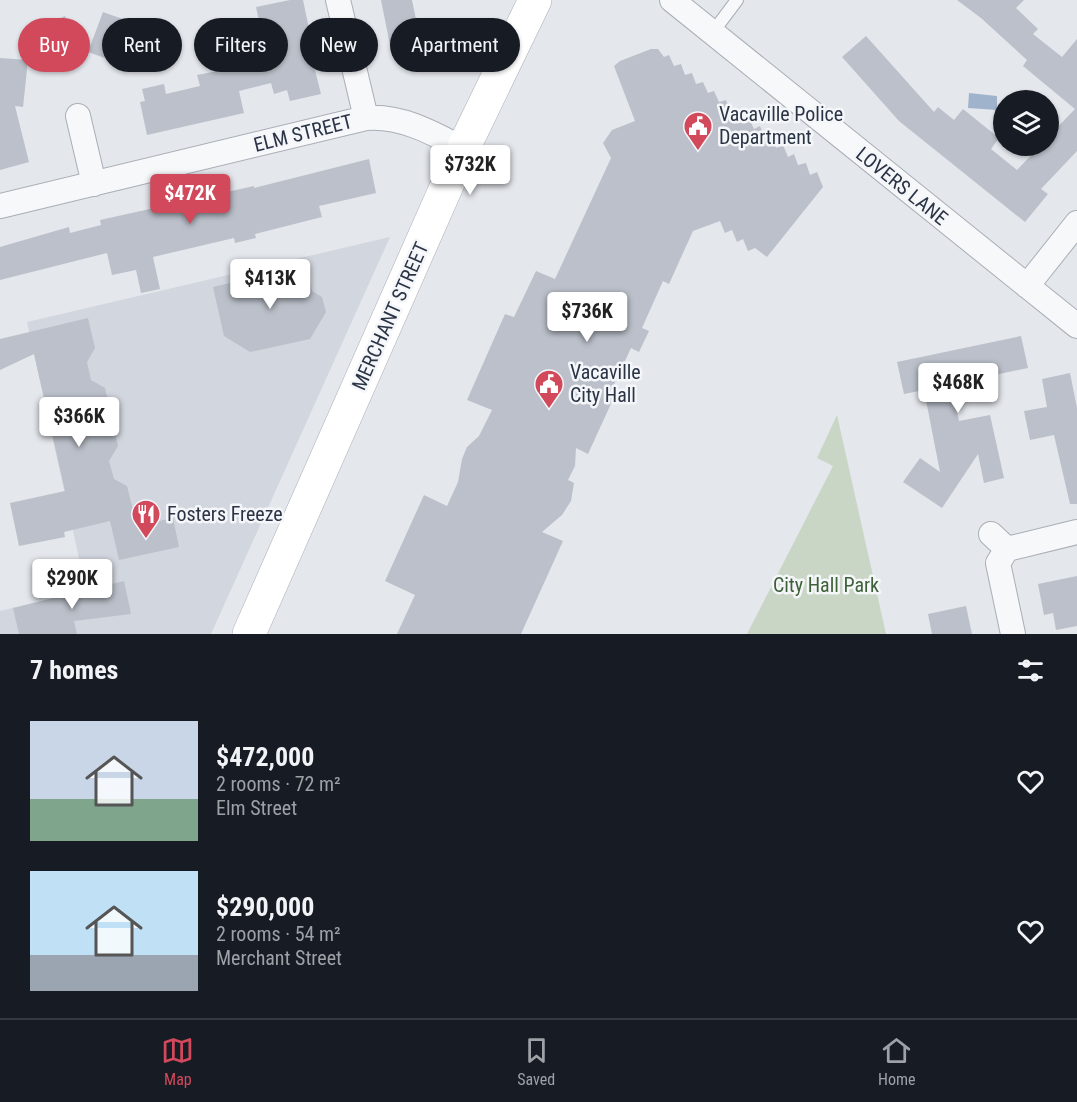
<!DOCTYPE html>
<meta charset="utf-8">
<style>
:root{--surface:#171b24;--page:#242831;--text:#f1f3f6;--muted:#9ea1a6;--line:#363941;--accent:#d1495b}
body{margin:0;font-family:"Roboto Condensed",sans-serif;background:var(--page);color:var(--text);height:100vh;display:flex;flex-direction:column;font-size:22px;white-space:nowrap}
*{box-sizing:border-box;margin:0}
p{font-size:20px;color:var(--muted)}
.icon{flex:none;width:33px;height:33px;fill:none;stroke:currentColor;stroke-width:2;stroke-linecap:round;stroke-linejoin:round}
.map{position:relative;height:634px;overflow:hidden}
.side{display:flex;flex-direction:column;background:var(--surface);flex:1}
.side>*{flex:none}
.top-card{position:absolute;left:18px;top:18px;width:600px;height:54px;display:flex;gap:12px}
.controls{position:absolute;left:993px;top:90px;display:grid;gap:12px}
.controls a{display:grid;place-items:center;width:66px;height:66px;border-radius:50%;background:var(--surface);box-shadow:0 2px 4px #0004;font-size:30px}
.price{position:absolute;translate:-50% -51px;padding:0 14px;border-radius:6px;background:#fff;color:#222;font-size:20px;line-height:39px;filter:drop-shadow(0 2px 3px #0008)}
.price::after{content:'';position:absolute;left:50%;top:36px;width:18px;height:14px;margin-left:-9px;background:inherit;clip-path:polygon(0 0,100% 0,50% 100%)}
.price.selected{background:var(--accent);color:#fff}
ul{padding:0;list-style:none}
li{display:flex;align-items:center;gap:18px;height:150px;padding:0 30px}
li span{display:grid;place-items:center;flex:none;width:168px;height:120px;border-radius:0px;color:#555}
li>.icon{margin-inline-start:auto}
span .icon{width:72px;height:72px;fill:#fffc;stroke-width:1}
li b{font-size:26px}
h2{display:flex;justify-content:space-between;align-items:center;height:72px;padding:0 30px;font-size:26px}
.chip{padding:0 21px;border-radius:27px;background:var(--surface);box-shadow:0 2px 4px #0004;font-size:21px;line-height:54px}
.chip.selected{background:var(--accent);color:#fff}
.tab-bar{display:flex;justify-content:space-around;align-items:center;height:84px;border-top:2px solid var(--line);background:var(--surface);font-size:16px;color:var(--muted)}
.tab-bar a{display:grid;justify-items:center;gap:3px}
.tab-bar .selected{color:var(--accent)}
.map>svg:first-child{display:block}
</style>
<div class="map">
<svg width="1077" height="634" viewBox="0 0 1077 634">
<rect width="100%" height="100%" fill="#e4e7ec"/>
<!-- built -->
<path fill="#d2d6de" d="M390 237 211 634H0V611L86 590 27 322Z"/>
<!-- green -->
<path fill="#c9d6c5" d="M837 415 886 634H747L833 466 817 458Z"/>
<!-- water -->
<path fill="#9fb4cc" d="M969 93 997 96V110L968 108Z"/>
<!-- building -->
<path fill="#bbc0ca" d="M290 0H303L312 43H308L321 94 290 101 287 90 274 94 271 83 239 91 244 113 147 135 140 102 145 101 142 89 164 84 166 94 200 86 197 75 238 67V64L267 57 256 7Z
M381 0H412L422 49 392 55Z
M957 0H1024L1016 8 1038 29 1033 34 1062 57 1077 39V151L1041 189 1048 194 1025 222 899 121 842 57 866 36 934 112 938 107 954 120 963 109 999 138 991 149 1017 170 1040 146H1048V137L1075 109 1023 66 1027 60 981 18Z
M103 12 145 27 130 67 88 52Z
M65 16 79 45 39 63 25 34Z
M651 49H658L664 57 669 55 674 66 681 64 685 75 692 73 696 84 703 82 708 93 714 91 719 102 726 100 730 111 738 109 742 120 749 118 754 129 760 126 765 138 772 136 776 148 783 145 788 157 794 154 798 165 806 163 810 175 817 172 823 187 767 257 755 248 748 251 743 239 737 242 732 230 725 233 720 221 693 231 669 284 663 281 642 328 649 331 639 352 631 348 610 393 615 395 588 454 576 448 575 466 568 480 574 483 571 501 562 515 542 532 563 541 521 634H397L415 595 385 581 424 495 447 506 458 482 462 459 467 447 479 436 492 410 467 400 505 314 514 317 536 271 555 279 611 158 603 143 612 130 635 121 614 66 620 61Z
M0 58 28 60 23 107 15 106 29 162 0 170Z
M369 159 376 193 319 206 322 217 255 234 256 238 235 243 234 238 153 257 160 289 141 293 136 270 112 275 107 253 0 280V247L69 227 70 233 101 225 100 220 254 186V188Z
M306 265 312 291 322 297 326 312 310 339 250 352 224 336 213 287Z
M88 318 95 348 87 362 91 380 105 388 118 446 109 461 114 479 127 486 137 526 173 518 179 547 119 560 110 521 64 532 65 537 19 546 10 503 65 491 34 354 0 370V339Z
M1021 336 1028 368 952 384 959 421 990 415 1004 478 984 483 978 454 942 508 903 482 920 458 940 472 924 390 904 394 897 362Z
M1070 373 1077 408V504H1070L1054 435 1030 440 1024 411 1047 407 1042 379Z
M1077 576V626L1056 630 1053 613 1044 615 1038 584Z
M124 581 131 614 74 621 77 634H19L13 608Z
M966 606 972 634H932L928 614Z"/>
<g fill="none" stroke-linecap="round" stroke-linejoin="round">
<!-- lane casing -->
<g stroke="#a9aeb7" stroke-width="14">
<path id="lane" d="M713 32 737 0"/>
</g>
<!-- street casing -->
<g stroke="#a9aeb7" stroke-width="26">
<path id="street" d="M338 0 366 118
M672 0 1077 326
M78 116 94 184
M0 206 366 118C401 115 433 133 463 149
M1027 286 1077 223
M991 534 1007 549
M1013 634 998 563 1007 549 1077 532"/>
</g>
<!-- secondary casing -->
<g stroke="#a9aeb7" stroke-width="34">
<path id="secondary" d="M249 634 463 149 535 0"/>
</g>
<!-- lane -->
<use href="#lane" stroke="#f7f8fa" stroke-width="12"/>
<!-- street -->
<use href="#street" stroke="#f7f8fa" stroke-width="24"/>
<!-- secondary -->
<use href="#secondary" stroke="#fff" stroke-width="33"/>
</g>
<!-- icons -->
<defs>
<g id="civic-pin" transform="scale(1.5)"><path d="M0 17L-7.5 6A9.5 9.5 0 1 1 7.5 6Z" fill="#d1495b" stroke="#f4f6f9"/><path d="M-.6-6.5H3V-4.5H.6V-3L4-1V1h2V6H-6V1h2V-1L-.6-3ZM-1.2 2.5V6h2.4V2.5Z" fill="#fff"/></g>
<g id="restaurant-pin" transform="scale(1.5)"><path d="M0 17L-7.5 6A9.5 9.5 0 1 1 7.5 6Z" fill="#d1495b" stroke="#f4f6f9"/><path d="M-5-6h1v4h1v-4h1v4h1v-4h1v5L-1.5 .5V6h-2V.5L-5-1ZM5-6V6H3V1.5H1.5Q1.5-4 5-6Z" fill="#fff"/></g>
</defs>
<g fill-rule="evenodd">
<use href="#civic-pin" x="698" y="126"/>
<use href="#civic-pin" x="549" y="384"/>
<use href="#restaurant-pin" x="146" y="514"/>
</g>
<g text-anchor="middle" stroke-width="5" stroke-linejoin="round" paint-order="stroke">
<!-- poi labels -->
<g font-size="20" fill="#2b3445" stroke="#f4f6f9" text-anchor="start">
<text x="719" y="121">Vacaville Police<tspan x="719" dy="23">Department</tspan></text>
<text x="570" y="379">Vacaville<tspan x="570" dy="23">City Hall</tspan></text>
<text x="167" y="521">Fosters Freeze</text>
</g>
<!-- street labels -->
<g font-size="20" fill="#2b3445" stroke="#f4f6f9">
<text transform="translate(303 133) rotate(-14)" y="7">ELM STREET</text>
<text transform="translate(902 186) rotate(39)" y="7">LOVERS LANE</text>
<text transform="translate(390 316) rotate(-66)" y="7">MERCHANT STREET</text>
</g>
<!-- park labels -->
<g font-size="20" fill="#3f6138" stroke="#f4f6f9">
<text x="826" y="592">City Hall Park</text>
</g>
</g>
</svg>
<div class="controls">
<a><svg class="icon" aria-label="layers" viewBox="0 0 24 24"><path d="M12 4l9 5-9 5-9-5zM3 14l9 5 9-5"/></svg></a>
</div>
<b class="price" style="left:470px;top:196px">$732K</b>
<b class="price selected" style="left:190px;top:225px">$472K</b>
<b class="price" style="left:270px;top:310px">$413K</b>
<b class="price" style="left:587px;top:343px">$736K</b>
<b class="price" style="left:958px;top:414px">$468K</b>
<b class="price" style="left:79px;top:448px">$366K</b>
<b class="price" style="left:72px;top:610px">$290K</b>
<div class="top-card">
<a class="chip selected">Buy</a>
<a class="chip">Rent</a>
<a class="chip">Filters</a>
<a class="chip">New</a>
<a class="chip">Apartment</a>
</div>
</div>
<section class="side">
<h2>7 homes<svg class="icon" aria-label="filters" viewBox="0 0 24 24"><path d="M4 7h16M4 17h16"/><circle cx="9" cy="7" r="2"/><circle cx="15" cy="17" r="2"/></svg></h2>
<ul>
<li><span style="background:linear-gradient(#c9d6e8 65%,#7fa58c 0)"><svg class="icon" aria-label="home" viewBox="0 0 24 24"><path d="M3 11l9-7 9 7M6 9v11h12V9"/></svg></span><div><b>$472,000</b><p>2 rooms · 72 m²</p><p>Elm Street</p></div><svg class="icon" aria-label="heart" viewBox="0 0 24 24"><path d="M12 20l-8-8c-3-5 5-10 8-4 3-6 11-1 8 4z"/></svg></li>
<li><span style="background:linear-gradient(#bfe0f5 70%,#9aa5b1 0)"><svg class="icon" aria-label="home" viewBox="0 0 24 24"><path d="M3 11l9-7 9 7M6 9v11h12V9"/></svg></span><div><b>$290,000</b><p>2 rooms · 54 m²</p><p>Merchant Street</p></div><svg class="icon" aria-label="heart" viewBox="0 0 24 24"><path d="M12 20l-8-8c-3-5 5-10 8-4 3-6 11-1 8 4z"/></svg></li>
</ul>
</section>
<nav class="tab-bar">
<a class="selected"><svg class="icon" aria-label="map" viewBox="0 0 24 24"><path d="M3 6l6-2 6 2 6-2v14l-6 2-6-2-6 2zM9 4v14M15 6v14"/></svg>Map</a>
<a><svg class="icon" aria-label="saved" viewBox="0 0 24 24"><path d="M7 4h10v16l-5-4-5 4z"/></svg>Saved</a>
<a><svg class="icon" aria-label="home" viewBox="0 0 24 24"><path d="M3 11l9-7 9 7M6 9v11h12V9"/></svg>Home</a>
</nav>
